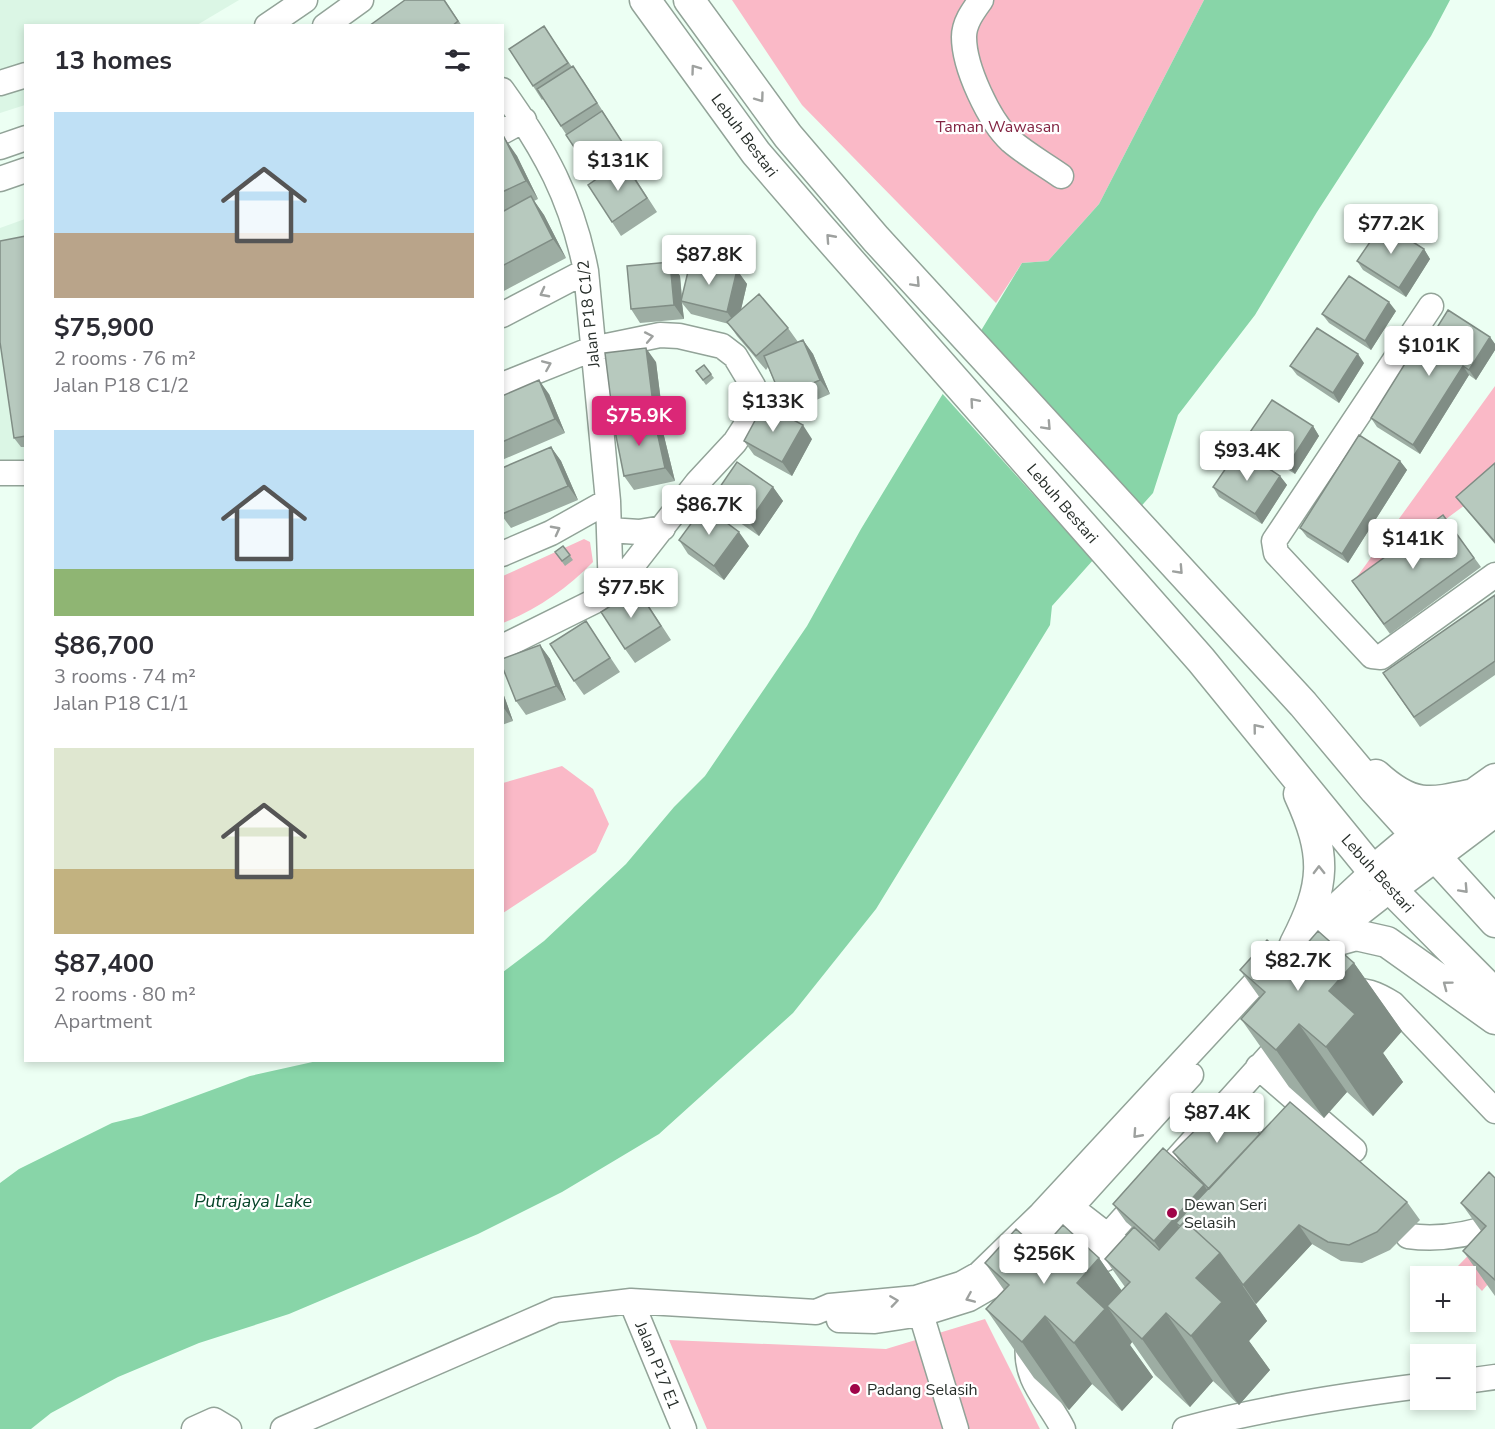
<!DOCTYPE html>
<meta charset="utf-8">
<style>
:root{--surface:#fff;--page:#f2f2f3;--text:#2b2b33;--muted:#7c7c81;--accent:#db2777}
body{margin:0;font-family:"Nunito Sans",sans-serif;background:var(--page);color:var(--text);height:100vh;display:flex;flex-direction:column;font-size:22px;white-space:nowrap}
*{box-sizing:border-box;margin:0}
p{font-size:20px;color:var(--muted)}
.icon{flex:none;width:33px;height:33px;fill:none;stroke:currentColor;stroke-width:2;stroke-linecap:round;stroke-linejoin:round}
.map{position:relative;flex:1;overflow:hidden}
.panel{position:absolute;left:24px;top:24px;width:480px;height:1038px;display:flex;flex-direction:column;background:var(--surface);border-radius:0px;box-shadow:0 3px 9px #0003}
.panel>*{flex:none}
.fabs{position:absolute;left:1410px;top:1266px;display:grid;gap:12px}
.fabs a{display:grid;place-items:center;width:66px;height:66px;border-radius:0px;background:var(--surface);box-shadow:0 3px 9px #0003;font-size:30px}
.price{position:absolute;translate:-50% -51px;padding:0 14px;border-radius:6px;background:#fff;color:#222;font-size:20px;line-height:39px;filter:drop-shadow(0 2px 3px #0008)}
.price::after{content:'';position:absolute;left:50%;top:36px;width:18px;height:14px;margin-left:-9px;background:inherit;clip-path:polygon(0 0,100% 0,50% 100%)}
.price.on{background:var(--accent);color:#fff}
ul{padding:0;list-style:none}
li{display:grid;align-content:center;gap:12px;height:318px;padding:0 30px}
li span{display:grid;place-items:center;height:186px;border-radius:0px;color:#555}
li>.icon{margin-inline-start:auto}
span .icon{width:108px;height:108px;fill:#fffc;stroke-width:1}
li b{font-size:26px}
h2{display:flex;justify-content:space-between;align-items:center;height:72px;padding:0 30px;font-size:26px}
.map>svg:first-child{display:block}
</style>
<div class="map">
<svg width="1495" height="1429" viewBox="0 0 1495 1429">
<rect width="100%" height="100%" fill="#ecfff3"/>
<!-- built -->
<path fill="#dbf6e5" d="M0 0H239L197 25 26 26 25 105 0 113Z
M25 219V479L0 482V228Z"/>
<!-- green -->
<path fill="#fab9c7" d="M732 0H1204L1099 204 1048 261 1022 263 996 303 802 105Z
M1495 386V479L1465 505 1358 584 1354 581Z
M584 539 590 542 593 562C567 589 537 609 503 623V576Z
M562 766 593 789 609 824 596 852 503 913V783Z
M1487 1236 1495 1276 1482 1291 1458 1266Z
M985 1319 1040 1429H707L669 1340 886 1349Z"/>
<!-- water -->
<path fill="#88d5a8" d="M1204 0H1450L1431 36 1317 212 1255 315 1178 415 1153 493 1052 606 1050 625 876 909 793 1013 659 1134 562 1192 478 1234 289 1314 199 1343 118 1377 51 1413 31 1429H0V1183L19 1169 112 1123 141 1116 250 1076 317 1061 502 1060 503 972 544 941 626 864 674 807 705 776 807 626 861 529 1022 263 1048 261 1099 204Z"/>
<!-- pier -->
<path fill="#ecfff3" d="M977 328 1141 510 1095 563 940 391Z"/>
<g fill="none" stroke-linecap="round" stroke-linejoin="round">
<!-- minor casing -->
<g stroke="#92a398" stroke-width="27">
<path id="minor" d="M981 0C973 11 964 23 964 37 964 67 989 121 1011 141 1026 154 1044 164 1061 176
M267 26 305 0
M325 26 361 0
M0 83 26 75
M502 90C545 150 572 199 586 271L608 501 611 593
M502 132 524 120
M0 147 26 138
M0 179 26 170
M1431 306 1274 541 1276 553 1372 656 1381 657 1495 575
M502 315 586 271
M502 385 592 349 660 335 679 336 722 346 735 356 753 386 756 401 748 422 735 442 697 483 611 593 502 647
M0 473H26
M609 530 639 532 663 528
M502 554 551 533 608 501
M1326 940 1390 890
M1345 992C1364 988 1377 994 1393 1004L1495 1111
M1258 1067 1354 1150
M1061 1205 1062 1219 1105 1259
M1057 1208H1072L1121 1246
M1408 1236C1439 1240 1466 1236 1495 1225
M1072 1279 1095 1250 1290 1033
M631 1301 684 1429
M921 1314 956 1429
M839 1320 875 1321 921 1314 969 1299 1009 1276 1191 1075
M1028 1344C1024 1381 1048 1399 1063 1429
M1466 1381 1495 1377
M194 1429 214 1420 229 1429
M283 1429 556 1310 631 1301 816 1312 830 1306 916 1298 961 1284 979 1274 1041 1214 1268 969 1373 871
M1185 1429C1263 1408 1341 1396 1420 1386"/>
</g>
<!-- major casing -->
<g stroke="#92a398" stroke-width="33">
<path id="major" d="M645 0 756 153 818 225 1201 660 1373 871 1495 994
M689 0 788 136 876 239 1303 704 1375 790 1495 922
M1376 775C1412 808 1429 804 1474 794
M1373 871 1416 835 1495 779
M1390 890 1495 811
M1295 944C1326 884 1327 855 1299 794
M1320 945 1356 935 1387 942 1495 1019"/>
</g>
<!-- minor -->
<use href="#minor" stroke="#fff" stroke-width="24"/>
<!-- major -->
<use href="#major" stroke="#fff" stroke-width="30"/>
</g>
<!-- wall -->
<path fill="#9dada3" d="M445 0 462 26H369Z
M544 26 572 67 583 80 635 162 628 167 657 212 621 236 612 222 596 180 543 99 542 100 533 86Z
M502 138 517 156 538 199 534 201 544 215 566 258 502 292Z
M26 236V447H21L14 438Z
M1424 249 1430 259 1406 297 1363 270 1357 261Z
M670 262 680 276 682 297 737 270 747 284 741 310 788 328 798 342 803 340 813 354 830 394 791 411 781 397 768 367 766 370 737 336 729 324 691 314 682 303 684 319 640 323 631 309Z
M1396 311 1371 350 1329 323 1322 314Z
M1490 337 1495 344V350L1476 380 1469 375 1420 454 1377 427 1371 418 1428 342Z
M656 362 663 418 654 419 663 432 675 481 634 490 624 476 640 421 622 423 612 409Z
M1364 363 1339 403 1297 375 1290 366Z
M704 365 714 378 706 385 696 371Z
M549 394 565 433 502 460V396Z
M1313 426 1319 436 1295 474 1252 447 1246 438Z
M812 439 792 476 754 455 744 441Z
M551 447 561 461 578 500 511 528 502 516V468Z
M1400 461 1407 470 1348 563 1307 537 1300 528Z
M1495 463V544L1463 506 1456 497Z
M1280 476 1287 485 1262 524 1219 497 1213 487Z
M773 487 783 501 759 536 723 511 713 497Z
M1443 515 1481 567 1390 634 1352 581Z
M679 540 749 546 724 580 688 554Z
M563 546 573 560 565 566 555 552Z
M1495 595V675L1420 727 1383 673Z
M647 603 671 640 635 663 625 649Z
M586 621 620 672 584 695 574 681Z
M540 645 550 659 566 700 526 715 516 701Z
M502 690 513 721 502 725Z
M1291 962 1354 963 1402 1031 1383 1053 1403 1082 1373 1116 1347 1092 1324 1118 1289 1087 1241 1019 1260 998 1240 970Z
M1260 1134 1407 1202 1420 1220 1390 1250 1362 1263 1341 1261 1312 1244 1256 1304 1255 1303 1267 1321 1249 1341 1270 1370 1239 1405 1213 1381 1190 1407 1155 1375 1132 1342 1130 1345 1153 1377 1122 1411 1092 1384 1069 1410 1034 1378 986 1309 1004 1290 985 1263 1040 1251 1099 1258 1122 1291 1125 1287 1105 1259 1133 1228 1126 1222 1113 1204 1195 1178 1180 1162 1173 1152Z
M1495 1178V1296L1463 1251 1481 1231 1461 1203Z"/>
<!-- shaded-wall -->
<path fill="#808d85" d="M504 137 517 156 538 199 526 181Z
M531 196 544 215 566 258 553 239Z
M1424 249 1430 259 1406 297 1399 288Z
M670 262 680 276 682 301H681L682 303 684 319 674 305Z
M737 270 747 284 737 326 727 312Z
M1389 302 1396 311 1371 350 1365 341Z
M1490 337 1495 344V350L1476 380 1469 370Z
M803 340 813 354 830 394 820 380Z
M646 348 656 362 663 418 653 404Z
M1358 354 1364 363 1339 403 1333 393Z
M1463 366 1469 375 1420 454 1413 445Z
M539 380 549 394 565 433 555 419Z
M654 418 663 432 675 481 665 468Z
M803 425 812 439 792 476 782 462Z
M1313 426 1319 436 1295 474 1288 465Z
M551 447 561 461 578 500 568 486Z
M1400 461 1407 470 1348 563 1342 554Z
M1280 476 1287 485 1262 524 1255 514Z
M773 487 783 501 759 536 749 522Z
M739 532 749 546 724 580 714 566Z
M540 645 550 659 566 700 556 686Z
M502 690 513 721 503 707Z
M1354 963 1402 1031 1383 1053 1403 1082 1373 1116 1326 1047 1329 991Z
M1299 1024 1347 1092 1324 1118 1276 1050Z
M1204 1185 1217 1204 1176 1223 1187 1238 1167 1260 1154 1241Z
M1299 1225 1312 1244 1256 1304 1243 1285Z
M1220 1253 1267 1321 1249 1341 1270 1370 1239 1405 1191 1336 1196 1278Z
M1099 1258 1147 1327 1107 1306 1132 1342 1130 1345 1153 1377 1122 1411 1074 1343 1077 1283Z
M1166 1313 1213 1381 1190 1407 1142 1339Z
M1045 1316 1092 1384 1069 1410 1022 1342Z"/>
<!-- building -->
<path fill="#b7c9be" stroke="#808d85" stroke-width="1.5" d="M405 0H444L458 21 452 26H369Z
M544 26 568 63 533 86 509 49Z
M573 66 597 103 561 126 537 89Z
M602 111 626 148 590 171 566 135Z
M504 137 526 181 502 192V138Z
M623 161 647 198 612 222 588 185Z
M531 196 553 239 502 266V212Z
M1383 223 1424 249 1399 288 1357 261Z
M26 236V436L14 438 0 342V241Z
M691 259 737 270 727 312 681 301Z
M670 262 674 305 631 309 627 266Z
M1349 276 1389 302 1365 341 1322 314Z
M759 294 788 328 756 356 727 322Z
M1448 310 1490 337 1469 370 1463 366 1413 445 1371 418 1421 338 1428 342Z
M1317 328 1358 354 1333 393 1290 366Z
M803 340 820 380 781 397 764 356Z
M646 348 653 404 612 409 605 353Z
M704 365 711 374 703 380 696 371Z
M539 380 555 419 502 442V396Z
M1272 400 1313 426 1288 465 1246 438Z
M764 404 803 425 782 462 744 441Z
M654 418 665 468 624 476 614 426Z
M1359 435 1400 461 1342 554 1300 528Z
M551 447 568 486 502 514V468Z
M1239 449 1280 476 1255 514 1213 487Z
M737 462 773 487 749 522 713 497Z
M1495 463V542L1456 497Z
M704 506 739 532 714 566 679 540Z
M1443 515 1474 558 1384 624 1352 581Z
M563 546 570 555 562 561 555 552Z
M637 589 661 626 625 649 601 612Z
M1495 595V661L1414 717 1383 673Z
M586 621 610 658 574 681 550 644Z
M540 645 556 686 516 701 502 666V659Z
M1318 931 1354 963 1329 991 1355 1014 1326 1047 1299 1024 1276 1050 1241 1019 1265 992 1240 970 1267 940 1291 962Z
M1227 1099 1260 1134 1209 1189 1173 1152Z
M1290 1102 1407 1202 1377 1232 1349 1245 1328 1242 1299 1225 1243 1285 1220 1253 1185 1221 1180 1226 1176 1223Z
M1163 1148 1204 1185 1154 1241 1113 1204Z
M1489 1172 1495 1178V1280L1463 1251 1486 1226 1461 1203Z
M1185 1221 1220 1253 1196 1278 1222 1302 1191 1336 1166 1313 1142 1339 1107 1306 1130 1282 1105 1259 1134 1227 1159 1250Z
M1063 1225 1099 1258 1077 1283 1105 1309 1074 1343 1045 1316 1022 1342 986 1309 1009 1285 985 1263 1016 1229 1040 1251Z"/>
<!-- one-way arrows -->
<defs><path id="oneway-chevron" d="M-2-3.5L2.5 0L-2 3.5" fill="none" stroke-width="1.6" stroke-linecap="round" stroke-linejoin="round" transform="scale(1.5)"/></defs>
<g stroke="#9ea19f">
<use href="#oneway-chevron" transform="translate(695 69) rotate(-126)"/>
<use href="#oneway-chevron" transform="translate(760 98) rotate(54)"/>
<use href="#oneway-chevron" transform="translate(830 238) rotate(-132)"/>
<use href="#oneway-chevron" transform="translate(916 283) rotate(47)"/>
<use href="#oneway-chevron" transform="translate(544 293) rotate(152)"/>
<use href="#oneway-chevron" transform="translate(649 337) rotate(-11)"/>
<use href="#oneway-chevron" transform="translate(547 365) rotate(-23)"/>
<use href="#oneway-chevron" transform="translate(974 402) rotate(-131)"/>
<use href="#oneway-chevron" transform="translate(1047 426) rotate(47)"/>
<use href="#oneway-chevron" transform="translate(556 530) rotate(-28)"/>
<use href="#oneway-chevron" transform="translate(1179 570) rotate(47)"/>
<use href="#oneway-chevron" transform="translate(1257 728) rotate(-129)"/>
<use href="#oneway-chevron" transform="translate(1319 870) rotate(-91)"/>
<use href="#oneway-chevron" transform="translate(1464 889) rotate(47)"/>
<use href="#oneway-chevron" transform="translate(1447 985) rotate(-143)"/>
<use href="#oneway-chevron" transform="translate(1137 1134) rotate(132)"/>
<use href="#oneway-chevron" transform="translate(970 1298) rotate(157)"/>
<use href="#oneway-chevron" transform="translate(894 1301) rotate(-8)"/>
</g>
<!-- markers -->
<g fill="#a00549" stroke="#fff" stroke-width="2">
<circle cx="1172" cy="1213" r="6"/>
<circle cx="855" cy="1389" r="6"/>
</g>
<g text-anchor="middle" stroke-width="4.5" stroke-linejoin="round" paint-order="stroke">
<!-- park labels -->
<g font-size="16" fill="#832543" stroke="#fff">
<text x="998" y="132">Taman Wawasan</text>
</g>
<!-- street labels -->
<g font-size="16" fill="#272e2a" stroke="#fff">
<text transform="translate(745 135) rotate(53)" y="6">Lebuh Bestari</text>
<text transform="translate(588 314) rotate(-96)" y="6">Jalan P18 C1/2</text>
<text transform="translate(1063 503) rotate(49)" y="6">Lebuh Bestari</text>
<text transform="translate(1378 873) rotate(48)" y="6">Lebuh Bestari</text>
<text transform="translate(658 1365) rotate(68)" y="6">Jalan P17 E1</text>
</g>
<!-- poi labels -->
<g font-size="16" fill="#272e2a" stroke="#fff" text-anchor="start">
<text x="1184" y="1210">Dewan Seri<tspan x="1184" dy="18">Selasih</tspan></text>
<text x="867" y="1395">Padang Selasih</text>
</g>
<!-- water labels -->
<g font-size="18" font-style="italic" fill="#064529" stroke="#fff">
<text x="253" y="1207">Putrajaya Lake</text>
</g>
</g>
</svg>
<div class="fabs">
<a>+</a>
<a>−</a>
</div>
<b class="price" style="left:618px;top:192px">$131K</b>
<b class="price" style="left:1391px;top:255px">$77.2K</b>
<b class="price" style="left:709px;top:286px">$87.8K</b>
<b class="price" style="left:1429px;top:377px">$101K</b>
<b class="price" style="left:773px;top:433px">$133K</b>
<b class="price on" style="left:639px;top:447px">$75.9K</b>
<b class="price" style="left:1247px;top:482px">$93.4K</b>
<b class="price" style="left:709px;top:536px">$86.7K</b>
<b class="price" style="left:1413px;top:570px">$141K</b>
<b class="price" style="left:631px;top:619px">$77.5K</b>
<b class="price" style="left:1298px;top:992px">$82.7K</b>
<b class="price" style="left:1217px;top:1144px">$87.4K</b>
<b class="price" style="left:1044px;top:1285px">$256K</b>
<section class="panel">
<h2>13 homes<svg class="icon" aria-label="filters" viewBox="0 0 24 24"><path d="M4 7h16M4 17h16"/><circle cx="9" cy="7" r="2"/><circle cx="15" cy="17" r="2"/></svg></h2>
<ul>
<li><span style="background:linear-gradient(#bfe0f5 65%,#b9a48a 0)"><svg class="icon" aria-label="home" viewBox="0 0 24 24"><path d="M3 11l9-7 9 7M6 9v11h12V9"/></svg></span><div><b>$75,900</b><p>2 rooms · 76 m²</p><p>Jalan P18 C1/2</p></div></li>
<li><span style="background:linear-gradient(#bfe0f5 75%,#8fb573 0)"><svg class="icon" aria-label="home" viewBox="0 0 24 24"><path d="M3 11l9-7 9 7M6 9v11h12V9"/></svg></span><div><b>$86,700</b><p>3 rooms · 74 m²</p><p>Jalan P18 C1/1</p></div></li>
<li><span style="background:linear-gradient(#dfe7d0 65%,#c2b280 0)"><svg class="icon" aria-label="home" viewBox="0 0 24 24"><path d="M3 11l9-7 9 7M6 9v11h12V9"/></svg></span><div><b>$87,400</b><p>2 rooms · 80 m²</p><p>Apartment</p></div></li>
</ul>
</section>
</div>
